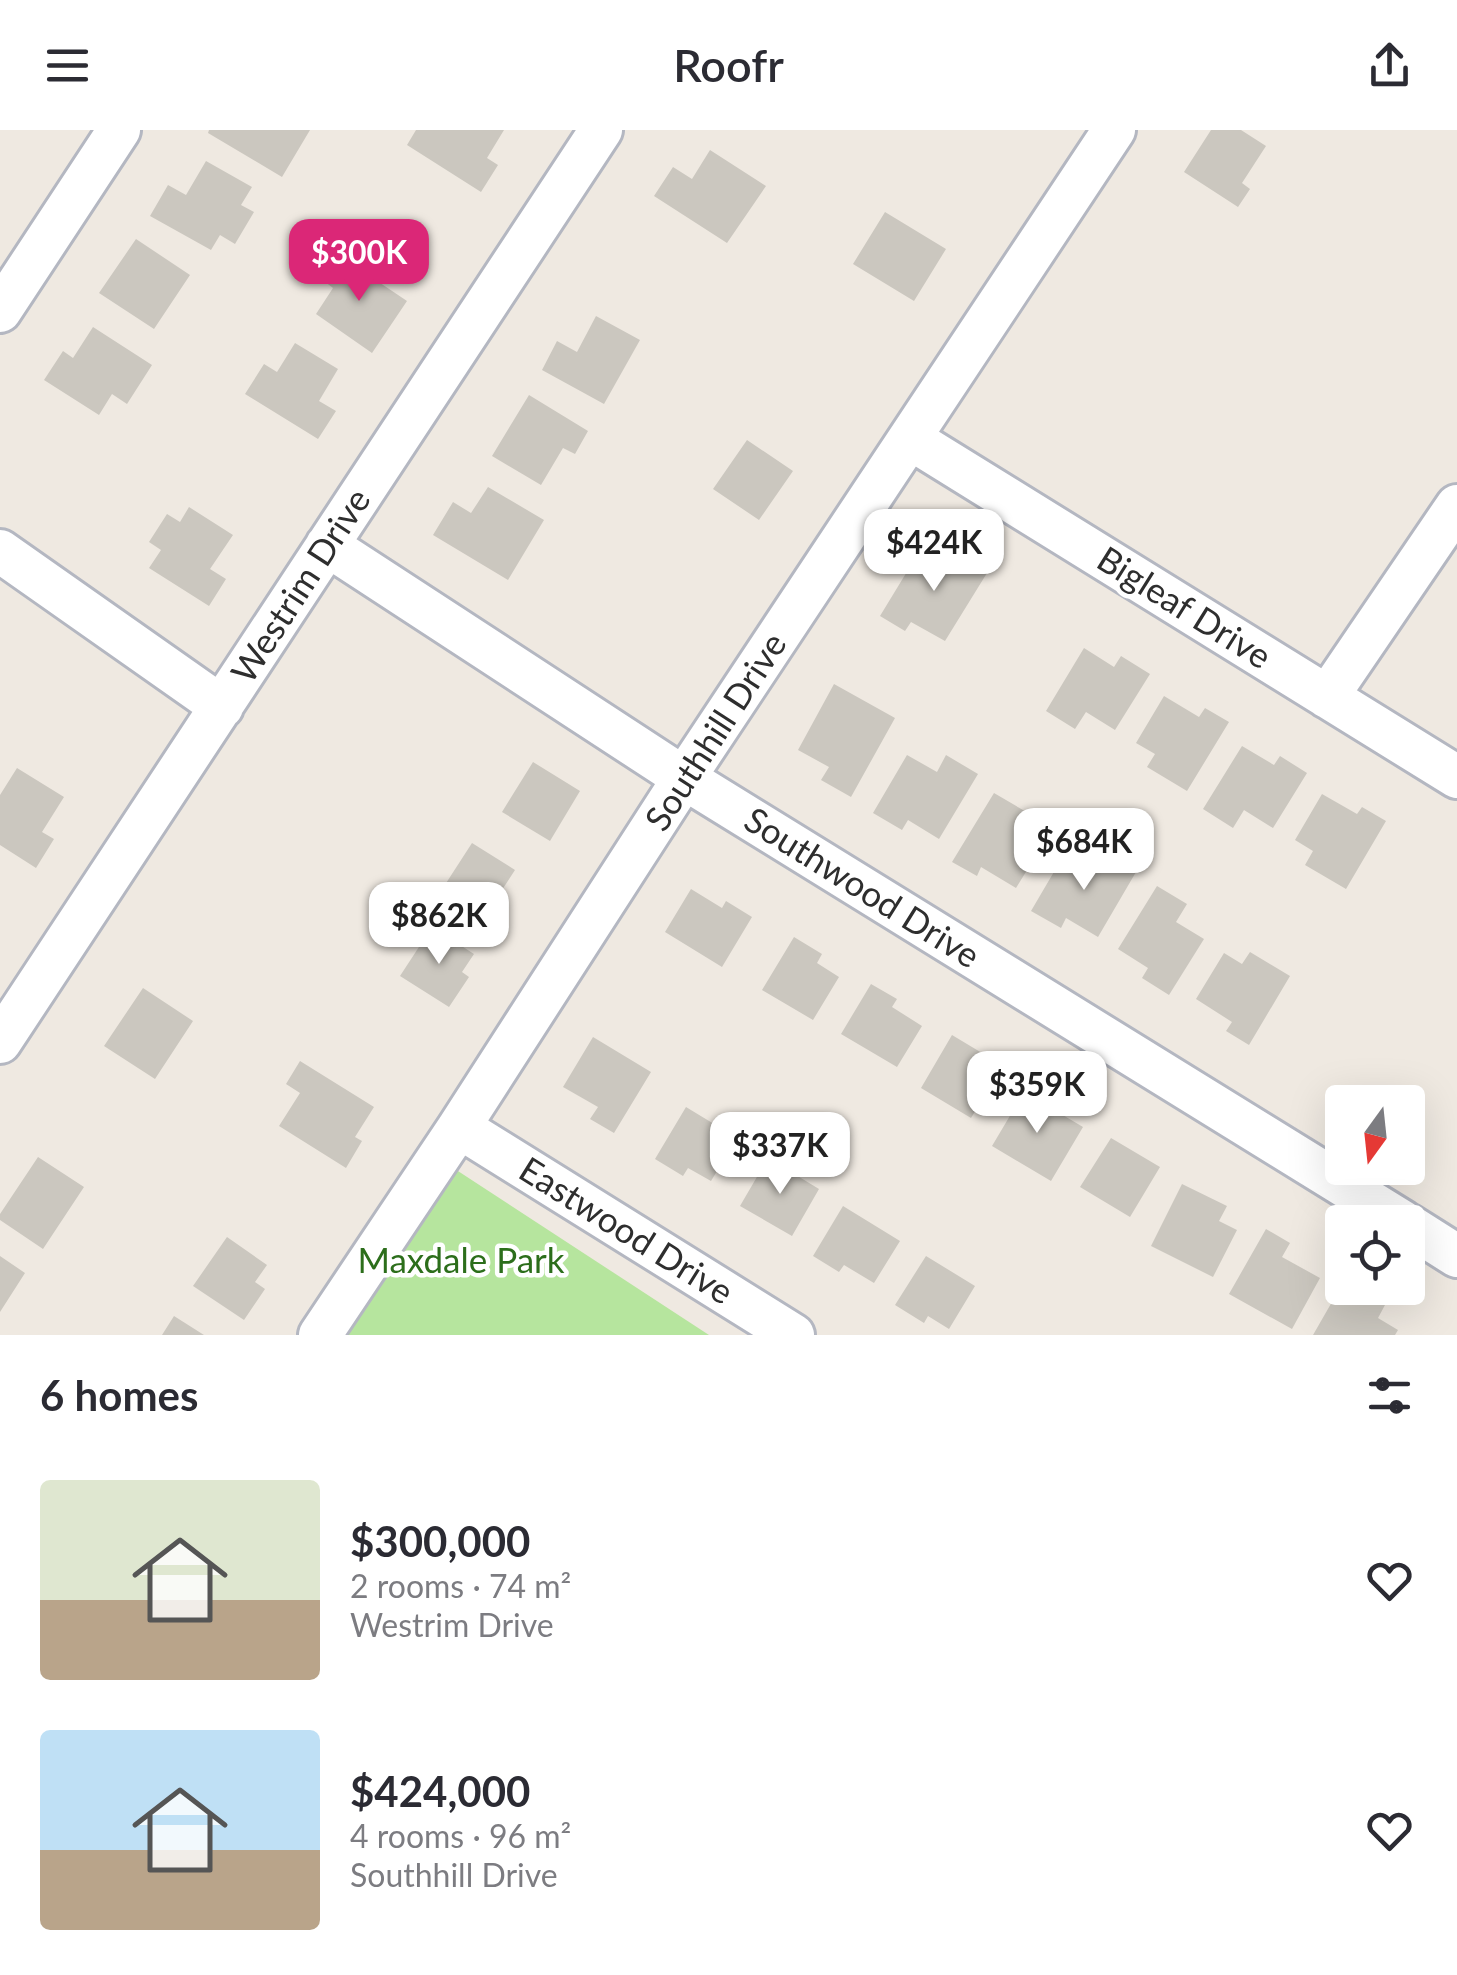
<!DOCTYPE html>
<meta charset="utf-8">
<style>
:root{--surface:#fff;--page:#f7f7f7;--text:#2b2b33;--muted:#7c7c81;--accent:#db2777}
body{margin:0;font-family:Lato,sans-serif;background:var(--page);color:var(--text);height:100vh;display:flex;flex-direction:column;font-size:38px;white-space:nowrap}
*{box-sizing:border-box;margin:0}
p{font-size:32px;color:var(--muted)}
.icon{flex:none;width:55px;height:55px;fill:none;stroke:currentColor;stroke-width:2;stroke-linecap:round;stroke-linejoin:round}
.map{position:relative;height:1205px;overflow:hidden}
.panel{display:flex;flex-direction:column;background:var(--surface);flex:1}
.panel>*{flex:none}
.needle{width:65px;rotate:195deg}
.controls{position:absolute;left:1325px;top:955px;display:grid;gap:20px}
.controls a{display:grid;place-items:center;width:100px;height:100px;border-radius:10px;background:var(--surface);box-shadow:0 10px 40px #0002;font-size:50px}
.price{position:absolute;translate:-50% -85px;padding:0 22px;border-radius:20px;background:#fff;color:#222;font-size:32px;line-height:65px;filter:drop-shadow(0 2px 5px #0008)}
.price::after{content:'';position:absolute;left:50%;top:60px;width:30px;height:22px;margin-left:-15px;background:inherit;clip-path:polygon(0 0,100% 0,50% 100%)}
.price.on{background:var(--accent);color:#fff}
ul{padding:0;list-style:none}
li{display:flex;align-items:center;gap:30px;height:250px;padding:0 40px}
li span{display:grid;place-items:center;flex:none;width:280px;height:200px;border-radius:10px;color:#555}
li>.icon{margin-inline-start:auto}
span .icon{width:120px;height:120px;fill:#fffc;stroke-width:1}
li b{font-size:42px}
h2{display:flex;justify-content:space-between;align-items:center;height:120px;padding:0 40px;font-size:42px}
header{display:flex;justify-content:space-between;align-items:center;height:130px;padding:0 40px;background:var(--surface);font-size:45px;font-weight:600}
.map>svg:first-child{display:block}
</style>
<header><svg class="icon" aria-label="menu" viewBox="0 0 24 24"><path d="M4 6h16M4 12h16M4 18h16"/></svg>Roofr<svg class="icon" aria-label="share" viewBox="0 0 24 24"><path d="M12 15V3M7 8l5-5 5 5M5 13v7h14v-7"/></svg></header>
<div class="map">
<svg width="1457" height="1205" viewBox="0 0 1457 1205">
<rect width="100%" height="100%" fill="#efe9e1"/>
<!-- green -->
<path fill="#b6e59e" d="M438 1028 709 1205H327Z"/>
<!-- building -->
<path fill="#cbc7bf" d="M209 0H310L282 47 208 3Z
M416 0H504L487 28 498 35 481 62 407 15Z
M1211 0H1241L1266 16 1242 53 1250 59 1238 77 1184 42Z
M710 20 766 56 727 113 654 66 673 37 692 49Z
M206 31 252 57 241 75 254 82 235 114 220 105 211 120 150 86 168 55 186 65Z
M885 82 946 119 914 171 853 134Z
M136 109 190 145 154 199 99 163Z
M337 124 407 171 372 223 316 184 333 158 320 148Z
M596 186 640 210 604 274 542 240 557 211 577 222Z
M93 197 152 235 127 274 112 264 99 285 44 250 63 221 73 228Z
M295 213 338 239 319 271 336 281 318 309 245 264 264 234 277 242Z
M529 265 588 301 575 324 563 318 541 355 492 326Z
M747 310 793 341 759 390 713 359Z
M488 357 544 390 508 450 433 405 453 372 471 383Z
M189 377 233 405 210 439 226 449 209 476 149 438 161 420 149 412 167 384 180 392Z
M922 417 952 436 958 426 987 443 945 511 911 492 905 501 880 486Z
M1084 518 1114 537 1121 526 1150 544 1115 600 1086 582 1075 599 1046 581Z
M834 554 895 588 851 667 821 650 829 637 798 620Z
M1164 566 1199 587 1205 578 1229 592 1187 661 1147 637 1155 624 1136 613Z
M1242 616 1274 635 1280 626 1307 643 1273 698 1244 680 1233 698 1203 679Z
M907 625 937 642 946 625 978 644 939 709 908 690 902 700 873 683Z
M533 632 580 661 550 711 502 682Z
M17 638 64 667 42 702 54 709 36 738 0 715V665Z
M994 663 1035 687 1027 700 1045 711 1016 758 981 737 977 746 952 732Z
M1322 664 1357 684 1362 677 1386 691 1346 759 1305 735 1313 721 1295 710Z
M472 713 515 740 500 763 509 768 491 796 439 764Z
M1065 723 1096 741 1105 724 1136 742 1098 807 1066 788 1061 798 1031 781Z
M1157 756 1187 774 1176 792 1204 809 1169 865 1142 848 1148 838 1118 819Z
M691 759 722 778 726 771 752 787 722 837 665 802Z
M432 797 474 824 462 842 469 847 449 877 400 846Z
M794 807 822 824 817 833 839 847 813 890 762 860Z
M1250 822 1290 846 1249 915 1226 901 1232 892 1196 869 1224 823 1242 834Z
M871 854 897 869 892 877 922 896 897 937 841 904Z
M143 858 193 891 155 949 104 916Z
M952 905 982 923 976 932 997 945 971 988 921 958Z
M593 907 651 942 614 1003 590 989 598 977 563 957Z
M300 931 374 977 355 1007 362 1011 346 1038 279 996 300 963 286 954Z
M1024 962 1083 997 1051 1051 992 1016Z
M686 977 737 1008 711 1051 688 1038 683 1046 655 1029Z
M1111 1008 1160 1037 1130 1087 1080 1057Z
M38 1027 84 1057 43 1119 0 1090V1084Z
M768 1028 819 1059 792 1106 740 1076Z
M1182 1054 1227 1076 1219 1091 1237 1100 1213 1147 1151 1116Z
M843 1076 900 1111 874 1153 844 1135 839 1142 813 1126Z
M1266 1099 1290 1113 1282 1127 1320 1148 1292 1199 1229 1164Z
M227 1107 267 1135 255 1152 265 1159 244 1190 193 1156Z
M0 1126 25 1143 0 1182Z
M926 1126 975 1156 949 1199 928 1186 924 1193 895 1175Z
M1340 1158H1352L1385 1175 1378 1188 1398 1200 1395 1205H1313Z
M174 1186 204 1205H162Z"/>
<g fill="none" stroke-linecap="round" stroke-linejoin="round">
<!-- minor casing -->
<g stroke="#b4b7c1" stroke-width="48">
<path id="minor" d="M0 181 119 0
M911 309 1457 647
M327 415 684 648 1403 1092
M0 421 222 577
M1327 567 1457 376
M0 912 601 0
M459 997 793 1205
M1408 1095 1457 1126
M320 1205 459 997 684 648 1114 0"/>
</g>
<!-- minor -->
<use href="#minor" stroke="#fff" stroke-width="42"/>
</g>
<g text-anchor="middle" stroke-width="9" stroke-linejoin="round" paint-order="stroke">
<!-- street labels -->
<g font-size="35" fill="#2e2e2e" stroke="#fff">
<text transform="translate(301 456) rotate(-57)" y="12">Westrim Drive</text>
<text transform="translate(1184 478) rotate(32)" y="12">Bigleaf Drive</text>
<text transform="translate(716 602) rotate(-57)" y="12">Southhill Drive</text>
<text transform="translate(862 758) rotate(32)" y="12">Southwood Drive</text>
<text transform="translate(626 1101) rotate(32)" y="12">Eastwood Drive</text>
</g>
<!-- park labels -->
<g font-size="35" fill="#2c6e1b" stroke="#fff">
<text x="461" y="1143">Maxdale Park</text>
</g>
</g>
</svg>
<div class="controls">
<a><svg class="needle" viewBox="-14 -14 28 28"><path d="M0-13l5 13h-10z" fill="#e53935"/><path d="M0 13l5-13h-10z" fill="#7c7c81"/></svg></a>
<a><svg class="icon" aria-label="locate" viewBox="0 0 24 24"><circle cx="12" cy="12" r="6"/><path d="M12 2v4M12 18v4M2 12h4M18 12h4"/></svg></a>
</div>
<b class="price on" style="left:359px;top:174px">$300K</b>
<b class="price" style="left:934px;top:464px">$424K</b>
<b class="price" style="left:1084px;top:763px">$684K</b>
<b class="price" style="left:439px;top:837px">$862K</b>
<b class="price" style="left:1037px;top:1006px">$359K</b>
<b class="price" style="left:780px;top:1067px">$337K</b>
</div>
<section class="panel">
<h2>6 homes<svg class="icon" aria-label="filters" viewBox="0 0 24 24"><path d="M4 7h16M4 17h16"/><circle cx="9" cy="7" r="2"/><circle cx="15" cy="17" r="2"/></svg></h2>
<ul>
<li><span style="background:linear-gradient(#dfe7d0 60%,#b9a48a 0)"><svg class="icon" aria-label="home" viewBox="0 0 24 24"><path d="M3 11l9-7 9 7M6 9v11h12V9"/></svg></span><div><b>$300,000</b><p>2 rooms · 74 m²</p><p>Westrim Drive</p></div><svg class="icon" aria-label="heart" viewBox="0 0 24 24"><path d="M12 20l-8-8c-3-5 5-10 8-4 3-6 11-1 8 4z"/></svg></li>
<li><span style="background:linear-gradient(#bfe0f5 60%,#b9a48a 0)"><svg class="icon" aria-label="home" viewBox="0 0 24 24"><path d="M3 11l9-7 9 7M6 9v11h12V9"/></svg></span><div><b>$424,000</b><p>4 rooms · 96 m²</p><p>Southhill Drive</p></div><svg class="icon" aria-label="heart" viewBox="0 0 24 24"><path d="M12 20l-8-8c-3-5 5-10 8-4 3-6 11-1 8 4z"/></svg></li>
</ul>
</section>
